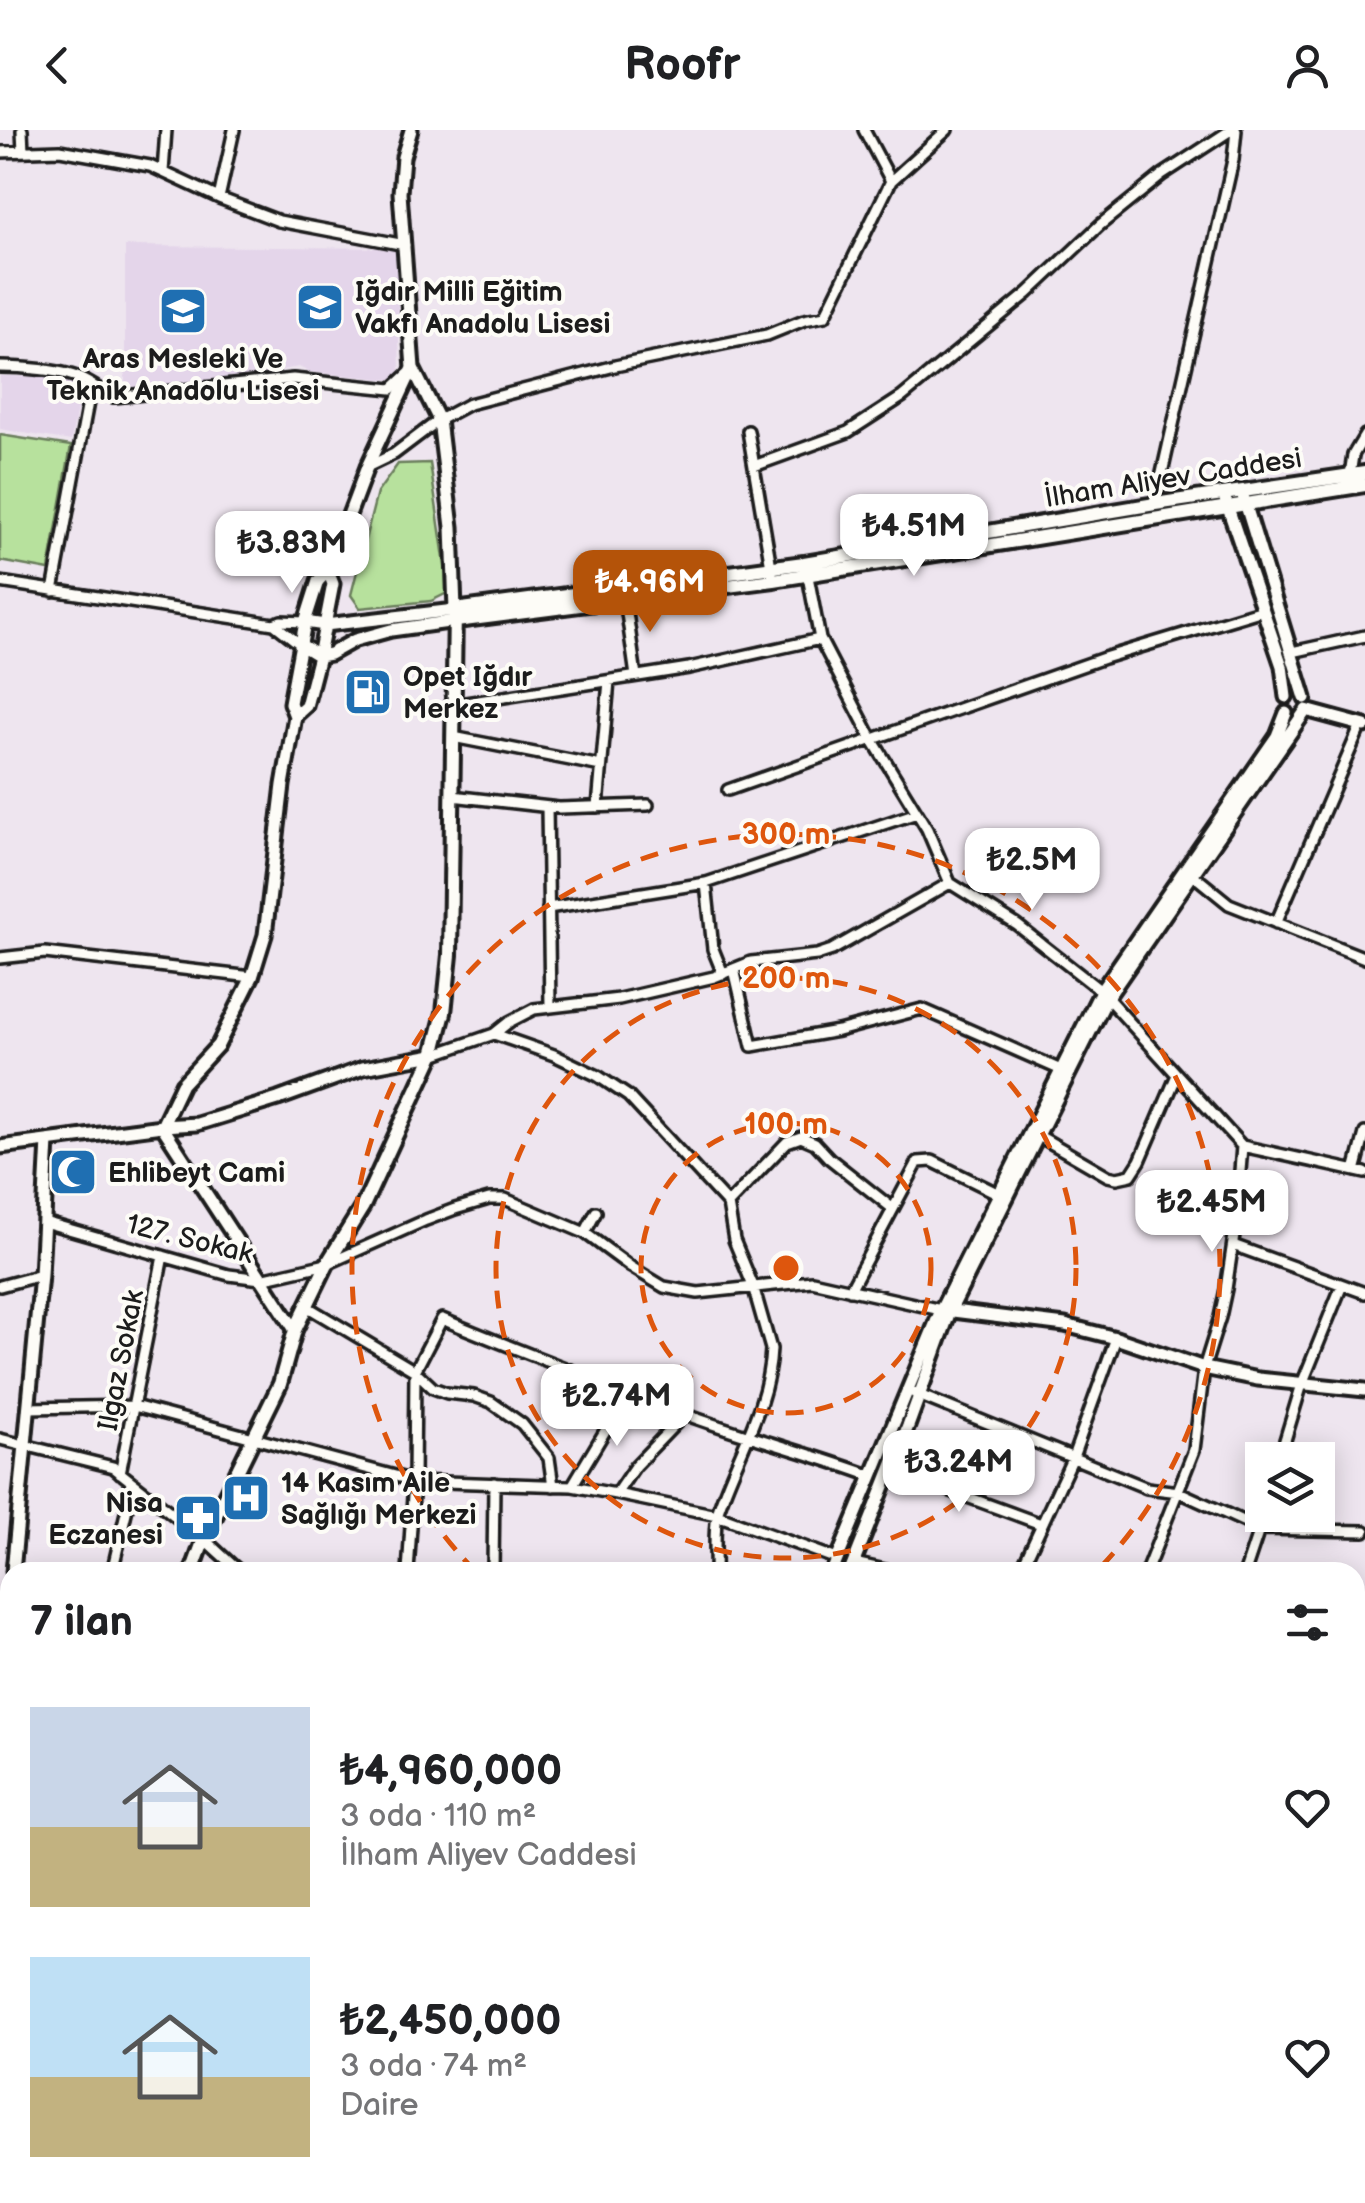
<!DOCTYPE html>
<html lang="tr">
<meta charset="utf-8">
<style>
:root{--surface:#fff;--page:#f6f6f6;--text:#202124;--muted:#757577;--accent:#b45309}
body{margin:0;font-family:"Balsamiq Sans",sans-serif;background:var(--page);color:var(--text);height:100vh;display:flex;flex-direction:column;font-size:38px;white-space:nowrap}
*{box-sizing:border-box;margin:0}
p{font-size:32px;color:var(--muted)}
.icon{flex:none;width:55px;height:55px;fill:none;stroke:currentColor;stroke-width:2;stroke-linecap:round;stroke-linejoin:round}
.map{position:relative;flex:1;overflow:hidden}
.side{position:absolute;left:0px;top:1432px;width:1365px;height:642px;display:flex;flex-direction:column;background:var(--surface);border-radius:30px 30px 0 0;box-shadow:0 5px 25px #0003}
.side>*{flex:none}
.tools{position:absolute;left:1245px;top:1312px;display:grid;gap:20px}
.tools a{display:grid;place-items:center;width:90px;height:90px;border-radius:0px;background:var(--surface);box-shadow:0 5px 25px #0003;font-size:50px}
.price{position:absolute;translate:-50% -85px;padding:0 22px;border-radius:20px;background:#fff;color:#222;font-size:32px;line-height:65px;filter:drop-shadow(0 2px 5px #0008)}
.price::after{content:'';position:absolute;left:50%;top:60px;width:30px;height:22px;margin-left:-15px;background:inherit;clip-path:polygon(0 0,100% 0,50% 100%)}
.price.current{background:var(--accent);color:#fff}
ul{padding:0;list-style:none}
li{display:flex;align-items:center;gap:30px;height:250px;padding:0 30px}
li span{display:grid;place-items:center;flex:none;width:280px;height:200px;border-radius:0px;color:#555}
li>.icon{margin-inline-start:auto}
span .icon{width:120px;height:120px;fill:#fffc;stroke-width:1}
li b{font-size:42px}
h2{display:flex;justify-content:space-between;align-items:center;height:120px;padding:0 30px;font-size:42px}
header{display:flex;justify-content:space-between;align-items:center;height:130px;padding:0 30px;background:var(--surface);font-size:45px;font-weight:600}
.map>svg:first-child{display:block}
</style>
<header><svg class="icon" aria-label="back" viewBox="0 0 24 24"><path d="M15 5l-7 7 7 7"/></svg>Roofr<svg class="icon" aria-label="person" viewBox="0 0 24 24"><circle cx="12" cy="8" r="4"/><path d="M4 21q1-7 8-7t8 7"/></svg></header>
<div class="map">
<svg width="1365" height="2073" viewBox="0 0 1365 2073">
<rect width="100%" height="100%" fill="#eee5ef"/>
<filter id="ink" filterUnits="userSpaceOnUse"><feTurbulence type="fractalNoise" baseFrequency=".01" numOctaves="2"/><feDisplacementMap in="SourceGraphic" scale="20" xChannelSelector="R" yChannelSelector="G"/><feConvolveMatrix kernelMatrix="1 2 1 2 8 2 1 2 1" color-interpolation-filters="sRGB"/></filter>
<g filter="url(#ink)">
<!-- built -->
<path fill="#e4d5ea" d="M125 116 396 118 400 241 394 250 309 242 299 237 243 246 125 258Z
M0 246 52 247 81 257 71 311 0 299Z"/>
<!-- green -->
<path fill="#b7e19d" stroke="#6a7e5c" stroke-width="2.5" d="M0 305 71 316 49 440 0 431Z
M430 333 449 462 431 471 360 478 351 465 377 363 398 334Z"/>
<g fill="none" stroke-linecap="round" stroke-linejoin="round">
<!-- minor casing -->
<g stroke="#1c1c1c" stroke-width="16">
<path id="minor" d="M22 0 23 21
M864 0 891 51
M0 22 60 20 150 36 219 68 279 91 405 115
M163 42 166 0
M219 68 234 0
M0 237C20 237 62 240 79 248 92 254 102 262 114 267L293 249 392 259 408 244
M748 301 772 443
M754 336 848 302 902 267 1028 163 1100 95 1162 45 1231 0
M367 337 394 324 439 290 469 274 615 236 767 205 804 190 825 186 891 51 947 0
M1350 345 1353 325 1365 305
M1155 374 1233 30 1236 0
M807 441 820 509 872 609 927 699 950 753 1017 795 1101 861 1242 1016 1365 1043
M0 452 274 494 281 491 305 492
M53 461 91 256
M625 469 636 546
M274 494 301 515
M1292 522 1365 506
M453 575 689 538 820 509
M453 607 601 636
M728 660 1104 528 1263 480
M452 666 559 678 648 675
M547 677 550 876
M598 677 609 551
M1192 744 1229 774 1365 828
M706 753 713 819 723 844
M548 778 706 753 917 683
M1276 793 1361 595
M0 828 45 823 252 847
M734 839 752 916 838 901 922 879 1061 940
M494 904 554 925 598 946 628 966 728 1074 734 1110 753 1156 771 1219C769 1276 735 1328 718 1381 713 1399 716 1423 715 1442
M433 925 494 904 509 892 534 879 619 869 714 847 751 832 817 825 832 820 950 753
M1039 1006 1108 1046 1117 1048 1131 1045 1140 1031 1177 945
M1355 1041 1365 1003
M728 1074 787 1012 801 1007 815 1013 829 1028 892 1078
M44 1092 229 1145 261 1149 327 1134 426 1090 455 1079 489 1069H505L585 1103 631 1137 664 1157 698 1163 812 1151 941 1180
M585 1103 596 1082
M1233 1115 1365 1163
M0 1156 41 1145
M850 1160 918 1032 932 1031 999 1064
M306 1176 415 1241 433 1258 447 1263 474 1266 491 1272 522 1294 549 1328 553 1356
M914 1263 1147 1358 1179 1362 1260 1399 1365 1401
M28 1278 134 1276 414 1351 572 1356 616 1364 717 1385 837 1429
M0 1309 113 1337 204 1409 240 1442
M1279 1330 1302 1254 1342 1155
M891 1339 1041 1394
M120 1343 163 1126
M572 1356 629 1261
M616 1364 635 1336 685 1284
M854 1433 894 1442
M112 1442 133 1353
M408 1442 414 1351 415 1241 442 1189C522 1222 603 1253 684 1284 746 1307 810 1323 872 1346
M493 1442 494 1353
M1020 1442 1073 1327 1116 1208
M1146 1442 1194 1320 1204 1238 1220 1187 1226 1159 1236 1092 1242 1016
M1245 1442 1264 1385
M1355 1483 1365 1484
M1355 1591 1365 1592
M1355 1710 1365 1631
M0 1753 10 1754
M0 1917 10 1918
M1355 1988 1365 1989
M0 2050H10
M359 2065 361 2073
M423 2065 424 2073
M608 2065V2073
M700 2065V2073
M845 2065 846 2073
M1060 2065V2073
M507 2073 509 2065
M913 2073V2065
M1237 2073V2065"/>
</g>
<!-- tertiary casing -->
<g stroke="#1c1c1c" stroke-width="19">
<path id="tertiary" d="M1243 366 1305 568
M1225 369 1282 536 1286 567
M305 492 325 495 455 480 452 397 439 290 413 238
M301 515 319 526 330 524 355 510 391 500 456 491
M1306 580 1365 596
M295 586 306 576 319 526 333 454 328 441
M0 1017 162 996 197 994 278 969 363 938 433 925
M945 1180 1065 1195 1116 1208 1204 1238 1258 1249 1365 1260
M295 1200 162 996 182 954 218 915 252 847 265 805 283 655 295 586 290 573 305 492 318 451 328 441 367 337 413 238 400 63 403 27 411 0
M13 1442 41 1145 48 1011
M832 1442 941 1180 1101 861 1277 606 1286 583
M850 1442 908 1296 950 1181 1107 868 1304 583
M0 1572 10 1476
M1355 1883H1365
M264 2073 276 2065"/>
</g>
<!-- secondary casing -->
<g stroke="#1c1c1c" stroke-width="20">
<path id="secondary" d="M456 491 774 450 1365 355
M192 1442 204 1409 280 1254 295 1200 327 1134 363 1076 433 925 444 883 450 825 455 480 804 433 1155 374 1365 343
M75 2073V2065"/>
</g>
<!-- minor -->
<use href="#minor" stroke="#fdfcf7" stroke-width="9"/>
<!-- tertiary -->
<use href="#tertiary" stroke="#fdfcf7" stroke-width="11"/>
<!-- secondary -->
<use href="#secondary" stroke="#fdfcf7" stroke-width="12"/>
</g>
</g>
<!-- distance rings -->
<g fill="none" stroke="#de560d" stroke-width="5" stroke-dasharray="18 12">
<circle cx="786" cy="1138" r="145"/>
<circle cx="786" cy="1138" r="290"/>
<path d="M476 1442A434 434 0 1 1 1096 1442"/>
</g>
<!-- icons -->
<defs>
<g id="school-square" transform="scale(2.5)"><rect x="-9" y="-9" width="18" height="18" rx="4" fill="#1f6fb2" stroke="#fdfcf7"/><path d="M0-5L7-2L0 1L-7-2ZM-4 1L0 2.5L4 1V4Q0 6-4 4Z" fill="#fff"/></g>
<g id="fuel-square" transform="scale(2.5)"><rect x="-9" y="-9" width="18" height="18" rx="4" fill="#1f6fb2" stroke="#fdfcf7"/><path d="M-5.5-6h7V0h2V4h1.3V-2.5L3-4.5l.8-.8L6-3V5H2.5V1h-1V6h-7ZM-4.2-4.7v3.2H.2V-4.7Z" fill="#fff"/></g>
<g id="mosque-square" transform="scale(2.5)"><rect x="-9" y="-9" width="18" height="18" rx="4" fill="#1f6fb2" stroke="#fdfcf7"/><path d="M3.5-4.9A6 6 0 1 0 3.5 4.9A5 5 0 1 1 3.5-4.9Z" fill="#fff"/></g>
<g id="hospital-square" transform="scale(2.5)"><rect x="-9" y="-9" width="18" height="18" rx="4" fill="#1f6fb2" stroke="#fdfcf7"/><path d="M-5-5h3v3.5h4V-5h3V5h-3V1.5h-4V5h-3Z" fill="#fff"/></g>
<g id="pharmacy-square" transform="scale(2.5)"><rect x="-9" y="-9" width="18" height="18" rx="4" fill="#1f6fb2" stroke="#fdfcf7"/><path d="M-2-6h4v4h4v4h-4v4h-4v-4h-4v-4h4Z" fill="#fff"/></g>
</defs>
<g fill-rule="evenodd">
<use href="#school-square" x="320" y="177"/>
<use href="#school-square" x="183" y="181"/>
<use href="#fuel-square" x="368" y="562"/>
<use href="#mosque-square" x="73" y="1042"/>
<use href="#hospital-square" x="246" y="1368"/>
<use href="#pharmacy-square" x="198" y="1388"/>
</g>
<g text-anchor="middle" stroke-width="8" stroke-linejoin="round" paint-order="stroke">
<!-- poi labels -->
<g font-size="28" font-weight="bold" fill="#1c1c1c" stroke="#fdfcf7" text-anchor="start">
<text x="355" y="171">Iğdır Milli Eğitim<tspan x="355" dy="32">Vakfı Anadolu Lisesi</tspan></text>
<text x="183" y="238" text-anchor="middle">Aras Mesleki Ve<tspan x="183" dy="32">Teknik Anadolu Lisesi</tspan></text>
<text x="403" y="556">Opet Iğdır<tspan x="403" dy="32">Merkez</tspan></text>
<text x="108" y="1052">Ehlibeyt Cami</text>
<text x="281" y="1362">14 Kasım Aile<tspan x="281" dy="32">Sağlığı Merkezi</tspan></text>
<text x="163" y="1382" text-anchor="end">Nisa<tspan x="163" dy="32">Eczanesi</tspan></text>
</g>
<!-- street labels -->
<g font-size="28" fill="#1c1c1c" stroke="#fdfcf7">
<text transform="translate(1173 347) rotate(-9)" y="10">İlham Aliyev Caddesi</text>
<text transform="translate(190 1108) rotate(14)" y="10">127. Sokak</text>
<text transform="translate(120 1230) rotate(-79)" y="10">Ilgaz Sokak</text>
</g>
</g>
<circle cx="786" cy="1138" r="15" fill="#de560d" stroke="#fdfcf7" stroke-width="5"/>
<g font-size="30" text-anchor="middle" font-weight="bold" fill="#de560d" stroke="#fdfcf7" stroke-width="8" stroke-linejoin="round" paint-order="stroke">
<text x="786" y="714">300 m</text>
<text x="786" y="858">200 m</text>
<text x="786" y="1004">100 m</text>
</g>
</svg>
<div class="tools">
<a><svg class="icon" aria-label="layers" viewBox="0 0 24 24"><path d="M12 4l9 5-9 5-9-5zM3 14l9 5 9-5"/></svg></a>
</div>
<b class="price" style="left:914px;top:449px">₺4.51M</b>
<b class="price" style="left:292px;top:466px">₺3.83M</b>
<b class="price current" style="left:650px;top:505px">₺4.96M</b>
<b class="price" style="left:1032px;top:783px">₺2.5M</b>
<b class="price" style="left:1212px;top:1125px">₺2.45M</b>
<b class="price" style="left:617px;top:1319px">₺2.74M</b>
<b class="price" style="left:959px;top:1385px">₺3.24M</b>
<section class="side">
<h2>7 ilan<svg class="icon" aria-label="filters" viewBox="0 0 24 24"><path d="M4 7h16M4 17h16"/><circle cx="9" cy="7" r="2"/><circle cx="15" cy="17" r="2"/></svg></h2>
<ul>
<li><span style="background:linear-gradient(#c9d6e8 60%,#c2b280 0)"><svg class="icon" aria-label="home" viewBox="0 0 24 24"><path d="M3 11l9-7 9 7M6 9v11h12V9"/></svg></span><div><b>₺4,960,000</b><p>3 oda · 110 m²</p><p>İlham Aliyev Caddesi</p></div><svg class="icon" aria-label="heart" viewBox="0 0 24 24"><path d="M12 20l-8-8c-3-5 5-10 8-4 3-6 11-1 8 4z"/></svg></li>
<li><span style="background:linear-gradient(#bfe0f5 60%,#c2b280 0)"><svg class="icon" aria-label="home" viewBox="0 0 24 24"><path d="M3 11l9-7 9 7M6 9v11h12V9"/></svg></span><div><b>₺2,450,000</b><p>3 oda · 74 m²</p><p>Daire</p></div><svg class="icon" aria-label="heart" viewBox="0 0 24 24"><path d="M12 20l-8-8c-3-5 5-10 8-4 3-6 11-1 8 4z"/></svg></li>
</ul>
</section>
</div>
